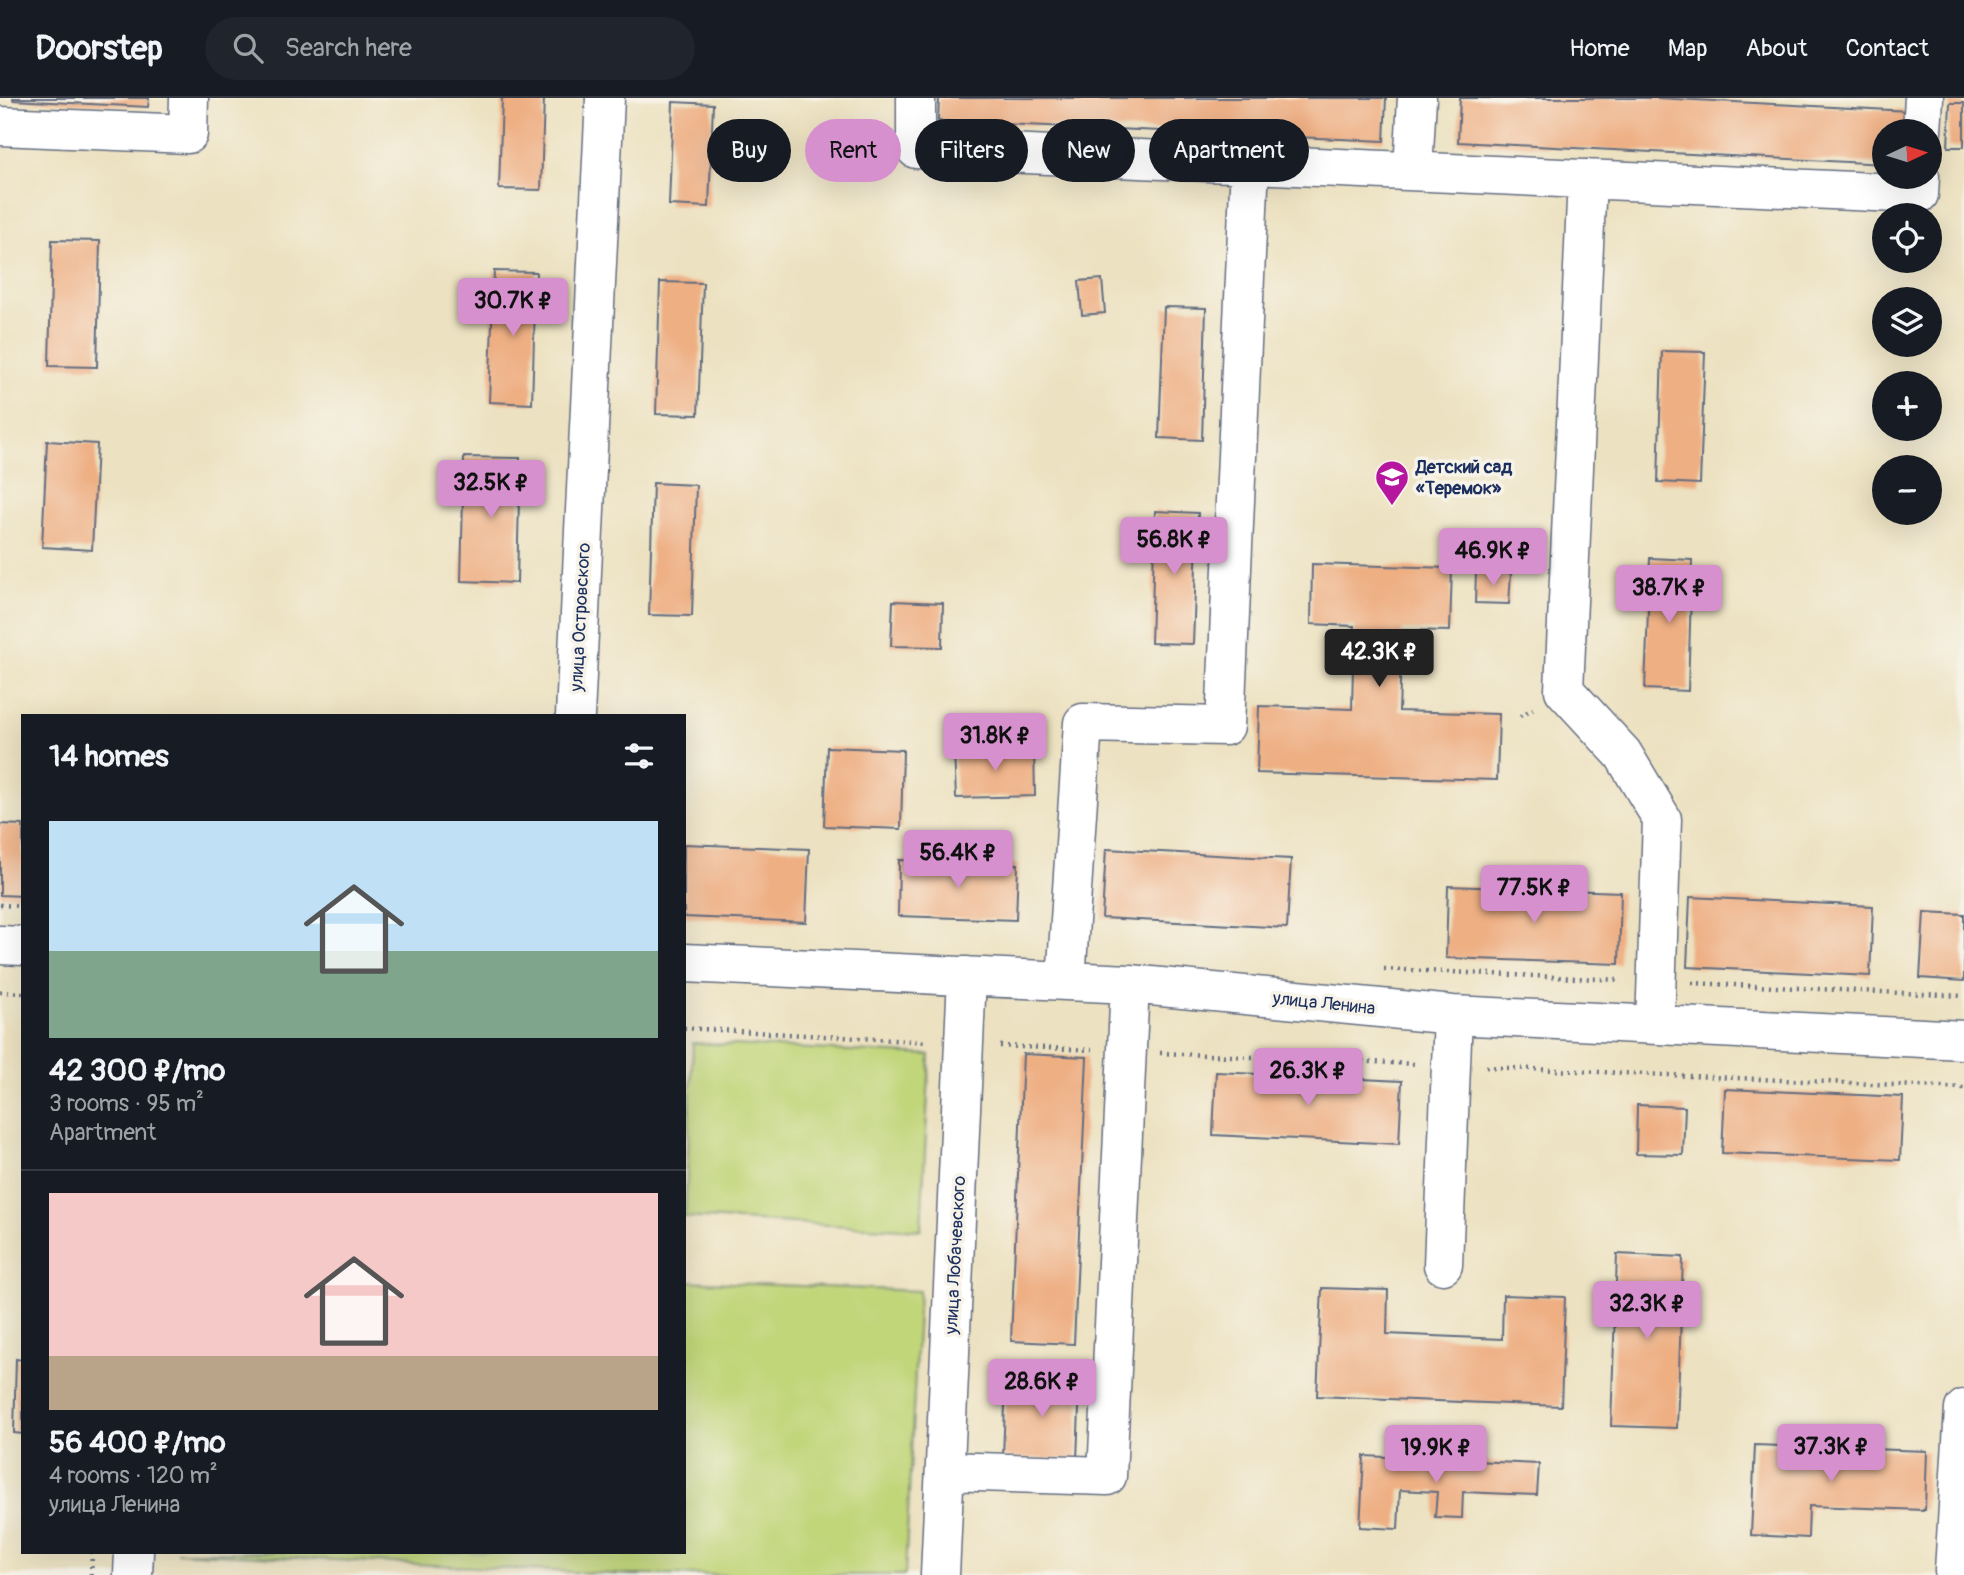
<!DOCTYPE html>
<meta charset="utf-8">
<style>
:root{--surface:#171b24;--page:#20242c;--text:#f1f3f6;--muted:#9ea1a6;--line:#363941;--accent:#d690ce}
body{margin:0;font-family:Pangolin,sans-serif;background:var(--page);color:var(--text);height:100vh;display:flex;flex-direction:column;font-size:26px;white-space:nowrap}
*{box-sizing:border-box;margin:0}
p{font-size:23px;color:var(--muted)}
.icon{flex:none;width:38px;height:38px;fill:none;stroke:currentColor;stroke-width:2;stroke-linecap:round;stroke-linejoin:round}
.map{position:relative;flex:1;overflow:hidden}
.details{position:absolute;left:21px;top:616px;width:665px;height:840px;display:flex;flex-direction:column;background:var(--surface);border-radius:0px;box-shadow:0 7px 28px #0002}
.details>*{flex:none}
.top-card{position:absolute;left:707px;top:21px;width:665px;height:63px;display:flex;gap:14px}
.needle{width:46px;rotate:86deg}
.controls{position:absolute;left:1872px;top:21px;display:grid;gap:14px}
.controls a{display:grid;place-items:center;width:70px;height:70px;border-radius:50%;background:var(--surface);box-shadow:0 7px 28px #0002;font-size:35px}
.price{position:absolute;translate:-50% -60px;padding:0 16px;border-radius:7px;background:var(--accent);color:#111;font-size:23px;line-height:46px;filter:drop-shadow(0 2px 4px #0008)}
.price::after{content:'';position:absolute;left:50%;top:42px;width:21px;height:16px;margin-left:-10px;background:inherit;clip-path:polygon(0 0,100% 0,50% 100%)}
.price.current{background:#222;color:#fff}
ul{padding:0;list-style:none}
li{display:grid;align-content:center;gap:14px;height:371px;padding:0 28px}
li+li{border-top:2px solid var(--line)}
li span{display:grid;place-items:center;height:217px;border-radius:0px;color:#555}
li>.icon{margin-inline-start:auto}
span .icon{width:126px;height:126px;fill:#fffc;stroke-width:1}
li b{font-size:30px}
h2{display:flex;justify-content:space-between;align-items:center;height:84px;padding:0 28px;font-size:30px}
.pill{padding:0 24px;border-radius:32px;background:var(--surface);box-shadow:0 7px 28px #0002;font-size:24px;line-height:63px}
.pill.current{background:var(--accent);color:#111}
header{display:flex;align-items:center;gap:42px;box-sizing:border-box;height:98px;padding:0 35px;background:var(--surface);border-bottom:2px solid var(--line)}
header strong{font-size:33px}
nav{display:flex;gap:38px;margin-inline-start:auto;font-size:24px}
.search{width:490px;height:63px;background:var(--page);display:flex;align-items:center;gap:18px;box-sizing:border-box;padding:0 24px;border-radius:38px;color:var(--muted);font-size:26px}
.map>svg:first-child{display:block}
</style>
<header>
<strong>Doorstep</strong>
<div class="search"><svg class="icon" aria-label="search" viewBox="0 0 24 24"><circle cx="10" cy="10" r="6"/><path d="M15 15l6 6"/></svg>Search here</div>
<nav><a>Home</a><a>Map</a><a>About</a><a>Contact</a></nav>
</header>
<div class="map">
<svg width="1964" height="1477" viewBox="0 0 1964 1477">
<rect width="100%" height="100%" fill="#f7f3e8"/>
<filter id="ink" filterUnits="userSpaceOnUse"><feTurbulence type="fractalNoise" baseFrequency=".0143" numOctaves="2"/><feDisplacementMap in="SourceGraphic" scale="14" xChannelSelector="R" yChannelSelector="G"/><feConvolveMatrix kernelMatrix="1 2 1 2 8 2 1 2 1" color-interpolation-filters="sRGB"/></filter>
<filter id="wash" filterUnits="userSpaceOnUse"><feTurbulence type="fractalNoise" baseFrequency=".00686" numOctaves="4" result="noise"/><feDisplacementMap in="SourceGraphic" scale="28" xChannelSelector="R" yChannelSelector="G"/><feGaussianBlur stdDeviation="1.57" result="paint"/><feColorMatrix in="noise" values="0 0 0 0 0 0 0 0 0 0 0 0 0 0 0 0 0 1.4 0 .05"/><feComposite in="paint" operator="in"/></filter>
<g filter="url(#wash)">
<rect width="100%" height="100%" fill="#ece1c0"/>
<!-- green -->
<path fill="#c1d579" stroke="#6e826c" stroke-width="2" d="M693 945 930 957 921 1132 685 1119Z
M684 1183 919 1193 905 1477H632L176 1454H684Z"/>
<g id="blocks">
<!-- building -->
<path fill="#eeaf83" d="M13 0H149L148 9 13 2Z
M502 0H544L541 92 499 91Z
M939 0H1386L1384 43 938 23Z
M1460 0H1656L1909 13 1908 33H1885V66L1458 44Z
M673 4 713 6 709 109 669 107Z
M1950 5H1964V49H1948Z
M52 142 100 143 97 269 49 268Z
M494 173 536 174 532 306 489 304Z
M1102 181 1105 215 1082 217 1079 183Z
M660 184 703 185 698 317 656 316Z
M1164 209 1206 210 1202 342 1159 340Z
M1662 253 1705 254 1700 386 1658 384Z
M47 343 97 346 92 452 42 449Z
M464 359 520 360 517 485 461 483Z
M653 385 696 387 692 518 649 517Z
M1155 413 1198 415 1193 546 1151 545Z
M1650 460 1692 462 1688 593 1645 591Z
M1312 466 1452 470 1450 533 1402 532 1399 613 1499 616 1497 682 1257 675 1259 608 1352 611 1354 528 1311 526Z
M1476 473 1511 475 1509 506 1475 505Z
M893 503 943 505 942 549 891 548Z
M827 649 903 652 901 731 824 728Z
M1034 649 1035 698 956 700 954 652Z
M0 726 23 727V798L0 797Z
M684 746 809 751 806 824 684 819Z
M1106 751 1291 761 1287 830 1102 820Z
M899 762 1018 766 1016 822 898 818Z
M1448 788 1621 794 1619 866 1446 860Z
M1690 799 1873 808 1870 878 1687 869Z
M1924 814 1964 816V883L1920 880Z
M1023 956 1087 959 1074 1246 1011 1243Z
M1216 974 1402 983 1399 1046 1213 1037Z
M1725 991 1903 999 1900 1062 1722 1055Z
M1637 1007 1685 1009 1683 1057 1636 1056Z
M1617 1156 1683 1159 1677 1330 1611 1328Z
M1322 1190 1388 1192 1387 1236 1502 1241 1503 1197 1565 1199 1561 1308 1317 1298Z
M16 1261 23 1262V1336L14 1335Z
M1006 1281 1080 1284 1077 1362 1003 1359Z
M1755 1347 1927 1353 1925 1412 1809 1408 1808 1440 1751 1437Z
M1364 1358 1539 1366 1537 1397 1463 1394 1462 1420 1435 1419 1437 1394 1400 1392 1398 1431 1360 1429Z"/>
</g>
</g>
<g filter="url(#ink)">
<use href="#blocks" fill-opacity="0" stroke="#646d80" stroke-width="2"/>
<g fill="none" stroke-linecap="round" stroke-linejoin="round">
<!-- minor casing -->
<g stroke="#646d80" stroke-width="41">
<path id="minor" d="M916 0V51L1919 96 1920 79
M0 28 188 36 189 0
M1922 33 1924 0
M1413 73 1417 0
M1587 81 1564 592 1623 656 1662 721 1655 927
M575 618 605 0
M0 847 23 848
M684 865 1130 886 1453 917 1964 942
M1066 883 1083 625 1225 628 1250 66
M1443 1167 1453 917
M1964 1311 1954 1473 1964 1474
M945 1373 1107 1378 1130 886
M133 1477 134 1454
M940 1477 967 878"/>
</g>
<!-- path -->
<path stroke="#646d80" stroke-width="4.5" stroke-dasharray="2 5" stroke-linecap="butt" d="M1520 618 1533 611
M0 807 23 808
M1384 871 1620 882
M1692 885 1964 898
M0 894 23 895
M684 930 928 944
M1000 948 1092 952
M1160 955 1417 966
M1486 969 1964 990
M91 1477 92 1454"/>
<!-- minor -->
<use href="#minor" stroke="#fff" stroke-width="38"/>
</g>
</g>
<!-- icons -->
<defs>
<g id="school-pin" transform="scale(1.75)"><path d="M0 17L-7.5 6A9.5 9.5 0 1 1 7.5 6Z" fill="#b5179e" stroke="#f7f3e8"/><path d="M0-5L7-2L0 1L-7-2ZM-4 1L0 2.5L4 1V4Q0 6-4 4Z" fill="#fff"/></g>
</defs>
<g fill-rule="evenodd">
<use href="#school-pin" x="1392" y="379"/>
</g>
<g text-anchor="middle" stroke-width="7" stroke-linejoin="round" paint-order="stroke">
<!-- poi labels -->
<g font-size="18" font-weight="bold" fill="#1b2f5e" stroke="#f7f3e8" text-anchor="start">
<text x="1416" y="375">Детский сад<tspan x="1416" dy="21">«Теремок»</tspan></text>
</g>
<!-- street labels -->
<g font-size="18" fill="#1b2f5e" stroke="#f7f3e8">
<text transform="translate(580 519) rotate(-87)" y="6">улица Островского</text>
<text transform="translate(1324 905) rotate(6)" y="6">улица Ленина</text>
<text transform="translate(955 1157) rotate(-87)" y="6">улица Лобачевского</text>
</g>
</g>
</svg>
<div class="controls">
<a><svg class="needle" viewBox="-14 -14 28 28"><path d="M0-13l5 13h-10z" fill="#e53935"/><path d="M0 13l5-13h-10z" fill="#9ea1a6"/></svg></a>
<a><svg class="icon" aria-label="locate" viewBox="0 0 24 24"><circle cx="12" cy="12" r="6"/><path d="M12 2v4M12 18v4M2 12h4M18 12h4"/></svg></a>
<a><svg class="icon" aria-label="layers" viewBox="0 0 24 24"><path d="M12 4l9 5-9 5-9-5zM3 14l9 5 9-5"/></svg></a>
<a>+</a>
<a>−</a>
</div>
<b class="price" style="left:513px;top:240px">30.7K ₽</b>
<b class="price" style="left:491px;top:422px">32.5K ₽</b>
<b class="price" style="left:1174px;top:479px">56.8K ₽</b>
<b class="price" style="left:1493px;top:490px">46.9K ₽</b>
<b class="price" style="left:1669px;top:527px">38.7K ₽</b>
<b class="price current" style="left:1379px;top:591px">42.3K ₽</b>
<b class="price" style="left:995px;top:675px">31.8K ₽</b>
<b class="price" style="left:958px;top:792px">56.4K ₽</b>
<b class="price" style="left:1534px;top:827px">77.5K ₽</b>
<b class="price" style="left:1308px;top:1010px">26.3K ₽</b>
<b class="price" style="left:1647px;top:1243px">32.3K ₽</b>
<b class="price" style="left:1042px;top:1321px">28.6K ₽</b>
<b class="price" style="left:1831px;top:1386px">37.3K ₽</b>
<b class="price" style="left:1436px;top:1387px">19.9K ₽</b>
<div class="top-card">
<a class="pill">Buy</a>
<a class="pill current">Rent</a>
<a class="pill">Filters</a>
<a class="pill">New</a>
<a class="pill">Apartment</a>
</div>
<section class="details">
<h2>14 homes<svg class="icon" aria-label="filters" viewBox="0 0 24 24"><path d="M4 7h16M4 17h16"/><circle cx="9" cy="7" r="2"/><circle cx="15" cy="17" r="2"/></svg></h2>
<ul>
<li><span style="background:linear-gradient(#bfe0f5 60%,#7fa58c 0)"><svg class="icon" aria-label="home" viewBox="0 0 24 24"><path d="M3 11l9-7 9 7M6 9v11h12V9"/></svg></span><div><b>42 300 ₽/mo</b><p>3 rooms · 95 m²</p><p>Apartment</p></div></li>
<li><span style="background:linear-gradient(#f6c9c9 75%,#b9a48a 0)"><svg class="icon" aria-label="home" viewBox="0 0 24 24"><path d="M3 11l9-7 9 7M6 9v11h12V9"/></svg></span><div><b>56 400 ₽/mo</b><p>4 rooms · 120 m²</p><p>улица Ленина</p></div></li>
</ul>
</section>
</div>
